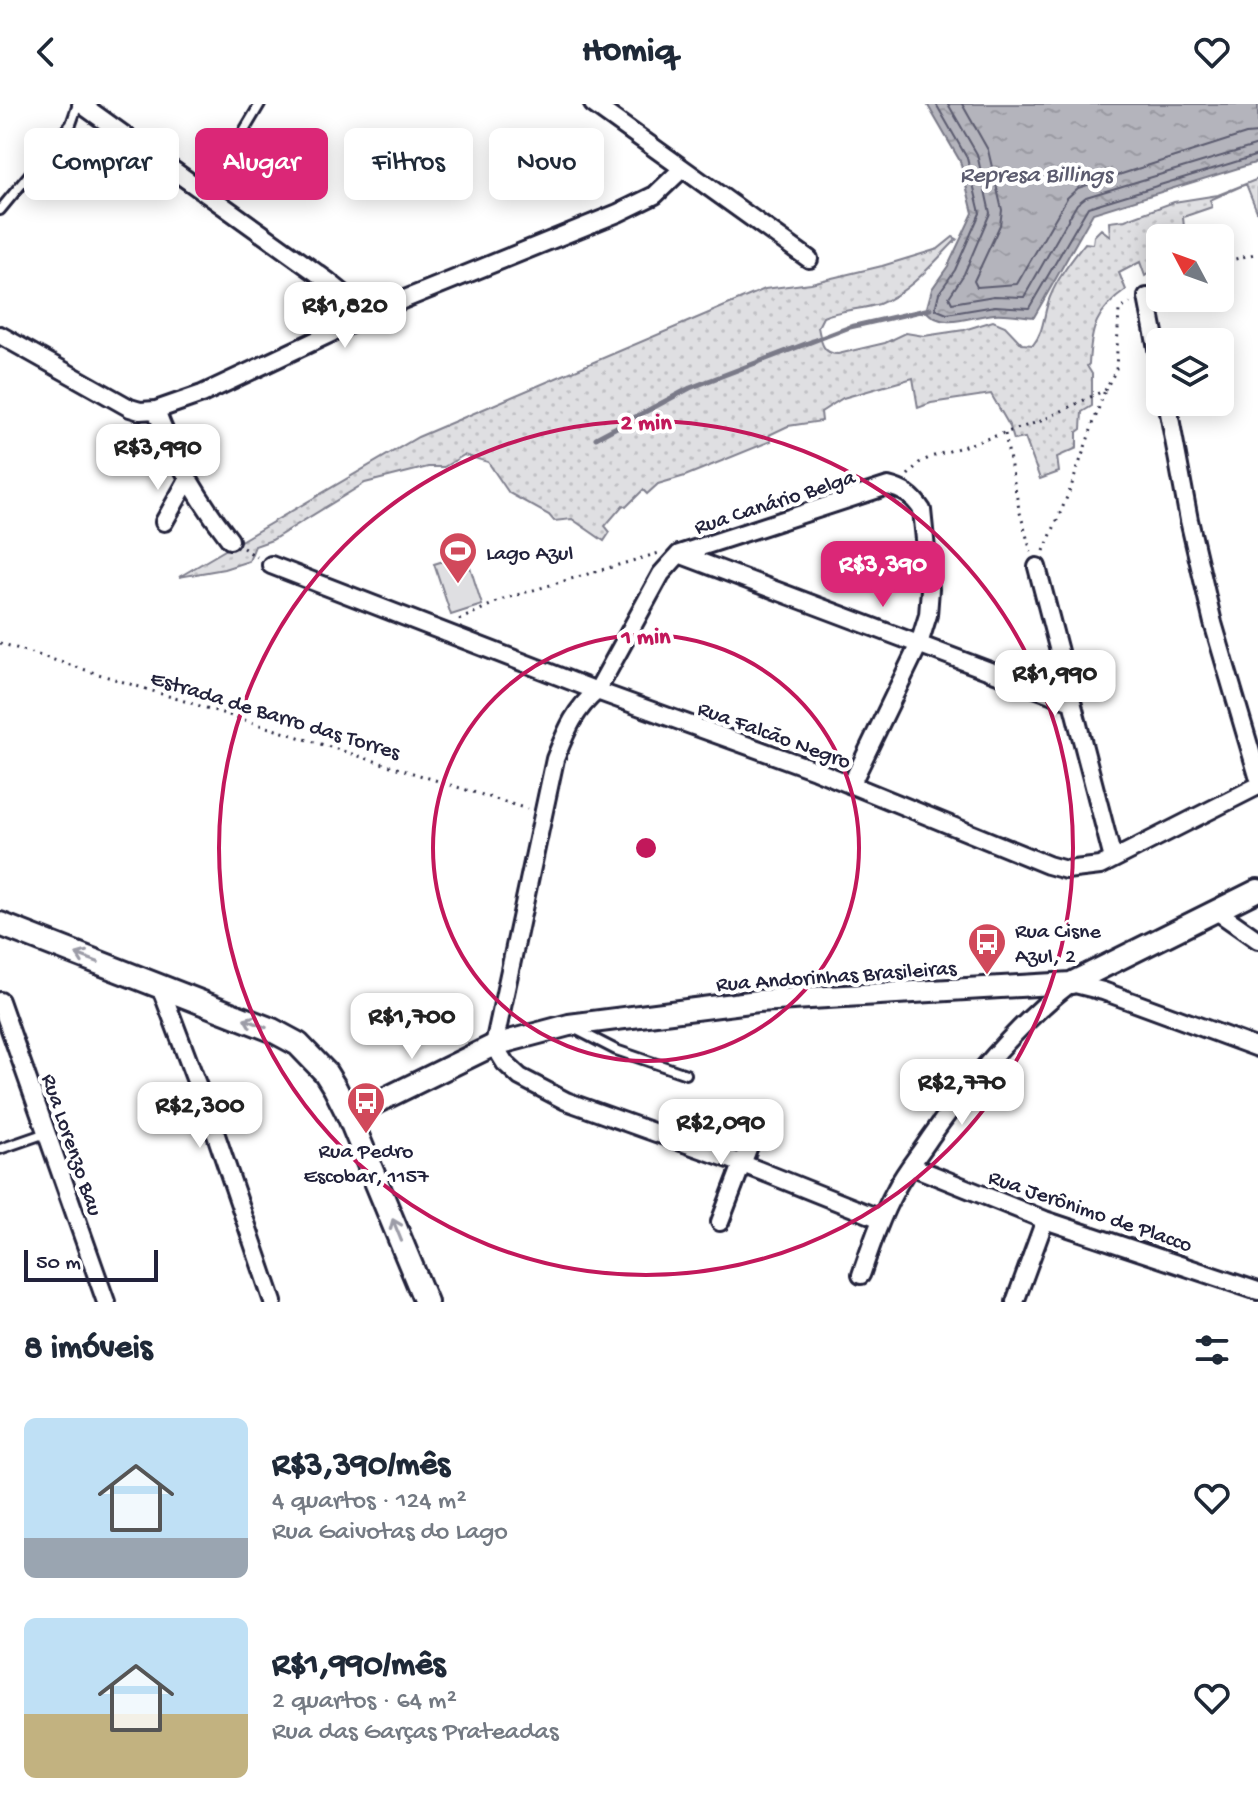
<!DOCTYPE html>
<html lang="pt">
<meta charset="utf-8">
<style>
:root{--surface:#fff;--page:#f2f2f3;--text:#1f2937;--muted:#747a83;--accent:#db2777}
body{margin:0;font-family:"Gochi Hand",sans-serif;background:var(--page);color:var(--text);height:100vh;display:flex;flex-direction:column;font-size:30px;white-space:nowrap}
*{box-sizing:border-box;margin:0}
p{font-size:26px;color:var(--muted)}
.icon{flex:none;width:44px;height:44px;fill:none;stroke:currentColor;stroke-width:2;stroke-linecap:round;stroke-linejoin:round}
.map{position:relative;height:1198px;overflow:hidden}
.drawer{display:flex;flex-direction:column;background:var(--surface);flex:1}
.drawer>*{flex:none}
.top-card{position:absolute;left:24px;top:24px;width:800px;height:72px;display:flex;gap:16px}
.needle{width:52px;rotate:311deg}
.buttons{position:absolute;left:1146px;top:120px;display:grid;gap:16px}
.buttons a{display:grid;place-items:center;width:88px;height:88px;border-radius:12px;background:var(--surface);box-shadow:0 4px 20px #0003;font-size:40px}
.scale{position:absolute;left:24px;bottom:20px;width:134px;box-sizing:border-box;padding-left:8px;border:4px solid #22223b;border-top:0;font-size:22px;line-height:28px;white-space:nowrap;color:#22223b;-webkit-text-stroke:6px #fff;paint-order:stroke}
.price{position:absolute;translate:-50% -68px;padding:0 18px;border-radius:16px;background:#fff;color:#222;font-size:26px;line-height:52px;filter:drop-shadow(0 2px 4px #0008)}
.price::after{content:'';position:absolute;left:50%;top:48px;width:24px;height:18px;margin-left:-12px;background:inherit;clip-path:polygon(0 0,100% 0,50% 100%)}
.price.selected{background:var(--accent);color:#fff}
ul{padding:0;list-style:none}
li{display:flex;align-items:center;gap:24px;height:200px;padding:0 24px}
li span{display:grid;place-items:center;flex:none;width:224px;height:160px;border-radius:12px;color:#555}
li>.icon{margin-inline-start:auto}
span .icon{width:96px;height:96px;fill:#fffc;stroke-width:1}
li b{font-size:34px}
h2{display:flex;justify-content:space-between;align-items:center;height:96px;padding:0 24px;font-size:34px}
.pill{padding:0 28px;border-radius:12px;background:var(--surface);box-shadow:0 4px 20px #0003;font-size:28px;line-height:72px}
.pill.selected{background:var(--accent);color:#fff}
header{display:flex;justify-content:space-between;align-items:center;height:104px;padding:0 24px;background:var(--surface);font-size:36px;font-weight:700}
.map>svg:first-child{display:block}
</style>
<header><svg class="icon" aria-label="back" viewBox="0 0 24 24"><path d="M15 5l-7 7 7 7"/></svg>Homiq<svg class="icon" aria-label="heart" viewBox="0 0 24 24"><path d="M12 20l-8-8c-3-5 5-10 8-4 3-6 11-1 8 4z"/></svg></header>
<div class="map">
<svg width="1258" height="1198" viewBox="0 0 1258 1198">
<defs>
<pattern id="park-dots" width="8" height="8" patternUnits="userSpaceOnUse" patternTransform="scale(2)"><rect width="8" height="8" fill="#dfdfe2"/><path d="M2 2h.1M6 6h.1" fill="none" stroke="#bfbfc3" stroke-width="1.8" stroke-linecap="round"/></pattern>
<pattern id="water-ripples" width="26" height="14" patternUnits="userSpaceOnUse" patternTransform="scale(2)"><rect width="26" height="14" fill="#b4b4bc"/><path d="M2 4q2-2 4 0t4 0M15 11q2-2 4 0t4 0" fill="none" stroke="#9a9aa2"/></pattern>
</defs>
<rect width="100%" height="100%" fill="#fff"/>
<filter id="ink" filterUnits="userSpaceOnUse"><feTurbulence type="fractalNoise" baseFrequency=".0125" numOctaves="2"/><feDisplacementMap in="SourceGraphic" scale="16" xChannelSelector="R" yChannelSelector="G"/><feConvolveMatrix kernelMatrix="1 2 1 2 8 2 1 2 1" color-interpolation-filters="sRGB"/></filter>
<g filter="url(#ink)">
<!-- grass -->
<path fill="#dfdfe2" stroke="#80808e" stroke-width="2" d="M466 450 482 501 451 511 434 460Z"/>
<!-- park -->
<path fill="url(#park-dots)" stroke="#80808e" stroke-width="2" d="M1258 75V110L1246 80 1210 96 1212 103 1183 113 1185 134H1160V161L1145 172 1140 158 1119 169 1126 186C1096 207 1091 224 1089 260L1087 262 1092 270V302L1082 308 1081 325 1077 328V344L1057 353 1059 368 1040 375 1025 334 1014 336 1010 323 991 290 931 299 918 304 913 274 843 294 821 308 822 317 788 322 769 331 771 337 685 372 658 380 647 390 643 386 626 403 623 401 605 422 610 428 604 437 572 415 554 417 549 411 509 389 488 358 464 351 444 363H428L365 379 272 436 255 442 249 457 224 465 179 473 418 333 765 185 811 179 882 162 938 145 953 133 957 135C933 159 911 187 879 200 861 206 841 205 823 213L818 223C821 237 822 250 838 250L885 239 906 229 924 232 964 226 993 217 1005 222 1022 240 1033 241C1045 226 1043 210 1050 193 1058 173 1072 156 1085 139L1093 140 1094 132 1101 125 1110 132 1109 118 1125 116 1174 98 1218 91Z"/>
<!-- water -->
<path fill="url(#water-ripples)" stroke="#7a7a88" stroke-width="2" d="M927 0H1258V58L1093 109 1034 213C1021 212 1007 209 994 210 970 212 944 227 926 207L932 185 948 162 973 109 960 57Z"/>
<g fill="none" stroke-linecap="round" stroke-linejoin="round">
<!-- shore -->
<path stroke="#5c5c6f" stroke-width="2" d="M936 0 967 54 980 109 955 166 939 189 935 205 947 210 995 202 1029 204 1088 103 1258 51
M948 0 977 50 990 109 964 170 949 193 952 199 994 192 1024 193 1077 100 1086 93 1258 41
M962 0 988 46 1002 106 1000 121 974 177 977 183 1017 180 1067 94 1078 84 1246 30 1258 29"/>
<!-- stream -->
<path stroke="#7a7a88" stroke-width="5" d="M596 334 690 284 850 223 930 205"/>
<!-- service casing -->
<g stroke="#22223b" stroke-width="14">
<path id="service" d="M203 87 223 62 260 0
M0 106 71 20 78 0
M577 926 616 946 686 970
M0 1045 46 1029"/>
</g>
<!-- minor casing -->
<g stroke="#22223b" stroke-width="22">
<path id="minor" d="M81 0 328 177 370 211
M593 0 809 155
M1147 193 1160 260
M0 231 130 304 140 307 156 306 202 290 395 199 618 109 655 91 682 65
M1167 298 1189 416 1213 519 1258 672
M156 306C174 355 198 395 230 436
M164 418 187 377
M679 450 1072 598
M271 461 597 587 815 666 1048 761 1066 766 1100 762 1258 682
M1037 463 1113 755
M851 681 919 540 928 511 930 485 922 406C913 392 904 386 888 382L679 450 661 470 597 587C574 606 566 628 555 655L494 941 505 959 520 973 566 997 743 1060 881 1115
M1218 808 1258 836
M160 882 214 1025 273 1198
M0 897 106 1198
M911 1062 1045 1116 1258 1187
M720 1118 757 1021
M861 1171C871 1142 881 1112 896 1085 905 1067 919 1051 930 1034 970 977 1016 921 1071 879L1103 887 1258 944
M1015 1198 1045 1116"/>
</g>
<!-- tertiary casing -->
<g stroke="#22223b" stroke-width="26">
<path id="tertiary" d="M349 1012 494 941 569 921 758 897 1071 879 1258 786"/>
</g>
<!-- secondary casing -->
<g stroke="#22223b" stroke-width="28">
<path id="secondary" d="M0 820 272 926 298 940 325 968 335 984 349 1012 426 1198"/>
</g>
<!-- path -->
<path stroke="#22223b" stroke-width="3" stroke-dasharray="2 6" stroke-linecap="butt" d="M1220 159 1258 149
M1005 330 1019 405 1031 448
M908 371 919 359 931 353 1041 317 1105 286 1116 266 1119 206 1130 199
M243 444 257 453
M1044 447 1070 386 1105 286
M459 516 503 495 659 449
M0 539 527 705"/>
<!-- service -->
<use href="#service" stroke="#fff" stroke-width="8"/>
<!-- minor -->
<use href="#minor" stroke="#fff" stroke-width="16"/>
<!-- tertiary -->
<use href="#tertiary" stroke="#fff" stroke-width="20"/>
<!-- secondary -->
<use href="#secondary" stroke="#fff" stroke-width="22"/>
</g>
<!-- one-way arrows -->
<defs><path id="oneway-shaft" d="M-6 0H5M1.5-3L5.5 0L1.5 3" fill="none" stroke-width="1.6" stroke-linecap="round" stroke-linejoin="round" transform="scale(2)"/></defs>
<g stroke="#9c9ca7">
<use href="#oneway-shaft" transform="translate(87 854) rotate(-159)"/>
<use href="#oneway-shaft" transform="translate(255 919) rotate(-158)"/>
<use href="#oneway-shaft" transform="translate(397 1126) rotate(-112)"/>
</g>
</g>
<!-- distance rings -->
<g fill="none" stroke="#c2185b" stroke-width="4">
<circle cx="646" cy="744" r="213"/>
<circle cx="646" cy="744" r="427"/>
</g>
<!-- icons -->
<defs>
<g id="stadium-pin" transform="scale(2)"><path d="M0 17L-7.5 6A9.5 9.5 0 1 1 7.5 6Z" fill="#d1495b" stroke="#fff"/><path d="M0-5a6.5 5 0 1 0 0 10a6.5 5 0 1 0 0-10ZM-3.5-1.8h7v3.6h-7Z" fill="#fff"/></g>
<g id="bus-pin" transform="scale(2)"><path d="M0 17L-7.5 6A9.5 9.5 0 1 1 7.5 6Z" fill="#d1495b" stroke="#fff"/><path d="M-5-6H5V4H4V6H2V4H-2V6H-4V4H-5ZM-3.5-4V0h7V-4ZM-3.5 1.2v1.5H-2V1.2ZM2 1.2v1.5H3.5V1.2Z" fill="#fff"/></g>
</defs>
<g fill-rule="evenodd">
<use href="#stadium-pin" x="458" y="447"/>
<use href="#bus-pin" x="987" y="838"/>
<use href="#bus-pin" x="366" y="997"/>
</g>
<g text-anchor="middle" stroke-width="8" stroke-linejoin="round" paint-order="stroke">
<!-- street labels -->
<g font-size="22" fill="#22223b" stroke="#fff">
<text transform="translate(774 396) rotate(-18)" y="8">Rua Canário Belga</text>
<text transform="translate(276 609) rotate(17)" y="8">Estrada de Barro das Torres</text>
<text transform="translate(775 629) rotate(20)" y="8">Rua Falcão Negro</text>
<text transform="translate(836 870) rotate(-4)" y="8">Rua Andorinhas Brasileiras</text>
<text transform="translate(74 1040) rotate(71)" y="8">Rua Lorenzo Bau</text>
<text transform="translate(1091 1105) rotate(19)" y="8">Rua Jerônimo de Placco</text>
</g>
<!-- poi labels -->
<g font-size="22" fill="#22223b" stroke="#fff" text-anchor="start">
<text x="486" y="455">Lago Azul</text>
<text x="1015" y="833">Rua Cisne<tspan x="1015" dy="25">Azul, 2</tspan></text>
<text x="366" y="1053" text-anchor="middle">Rua Pedro<tspan x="366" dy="25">Escobar, 1157</tspan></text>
</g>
<!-- water labels -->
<g font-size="24" font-style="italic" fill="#5c5c6f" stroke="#fff">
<text x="1036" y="77">Represa Billings</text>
</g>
</g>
<circle cx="646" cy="744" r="12" fill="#c2185b" stroke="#fff" stroke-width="4"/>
<g font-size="24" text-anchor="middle" font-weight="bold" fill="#c2185b" stroke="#fff" stroke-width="8" stroke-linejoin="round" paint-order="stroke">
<text x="646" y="325">2 min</text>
<text x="646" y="539">1 min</text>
</g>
</svg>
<div class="buttons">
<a><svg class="needle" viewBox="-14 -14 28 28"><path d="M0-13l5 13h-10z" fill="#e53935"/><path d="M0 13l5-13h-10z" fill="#747a83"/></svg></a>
<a><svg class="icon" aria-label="layers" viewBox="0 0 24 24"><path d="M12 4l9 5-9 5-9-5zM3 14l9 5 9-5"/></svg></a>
</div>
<div class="scale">50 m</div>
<b class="price" style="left:345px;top:246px">R$1,820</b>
<b class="price" style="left:158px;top:388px">R$3,990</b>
<b class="price selected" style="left:883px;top:505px">R$3,390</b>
<b class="price" style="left:1055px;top:614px">R$1,990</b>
<b class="price" style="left:412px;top:957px">R$1,700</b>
<b class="price" style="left:962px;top:1023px">R$2,770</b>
<b class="price" style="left:200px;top:1046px">R$2,300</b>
<b class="price" style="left:721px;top:1063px">R$2,090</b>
<div class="top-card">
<a class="pill">Comprar</a>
<a class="pill selected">Alugar</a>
<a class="pill">Filtros</a>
<a class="pill">Novo</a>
</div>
</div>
<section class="drawer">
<h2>8 imóveis<svg class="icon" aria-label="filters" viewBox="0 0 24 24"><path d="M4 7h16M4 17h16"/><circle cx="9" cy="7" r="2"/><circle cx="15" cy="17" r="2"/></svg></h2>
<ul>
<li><span style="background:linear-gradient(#bfe0f5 75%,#9aa5b1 0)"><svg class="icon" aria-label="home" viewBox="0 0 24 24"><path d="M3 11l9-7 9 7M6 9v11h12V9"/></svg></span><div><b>R$3,390/mês</b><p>4 quartos · 124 m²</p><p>Rua Gaivotas do Lago</p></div><svg class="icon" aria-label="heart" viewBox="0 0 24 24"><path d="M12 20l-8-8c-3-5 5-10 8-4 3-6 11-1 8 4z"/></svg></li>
<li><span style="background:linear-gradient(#bfe0f5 60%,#c2b280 0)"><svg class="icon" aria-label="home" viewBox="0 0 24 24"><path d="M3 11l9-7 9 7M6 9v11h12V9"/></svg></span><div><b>R$1,990/mês</b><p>2 quartos · 64 m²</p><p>Rua das Garças Prateadas</p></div><svg class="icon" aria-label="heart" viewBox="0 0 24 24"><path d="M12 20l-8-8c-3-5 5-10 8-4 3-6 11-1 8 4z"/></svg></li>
</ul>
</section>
